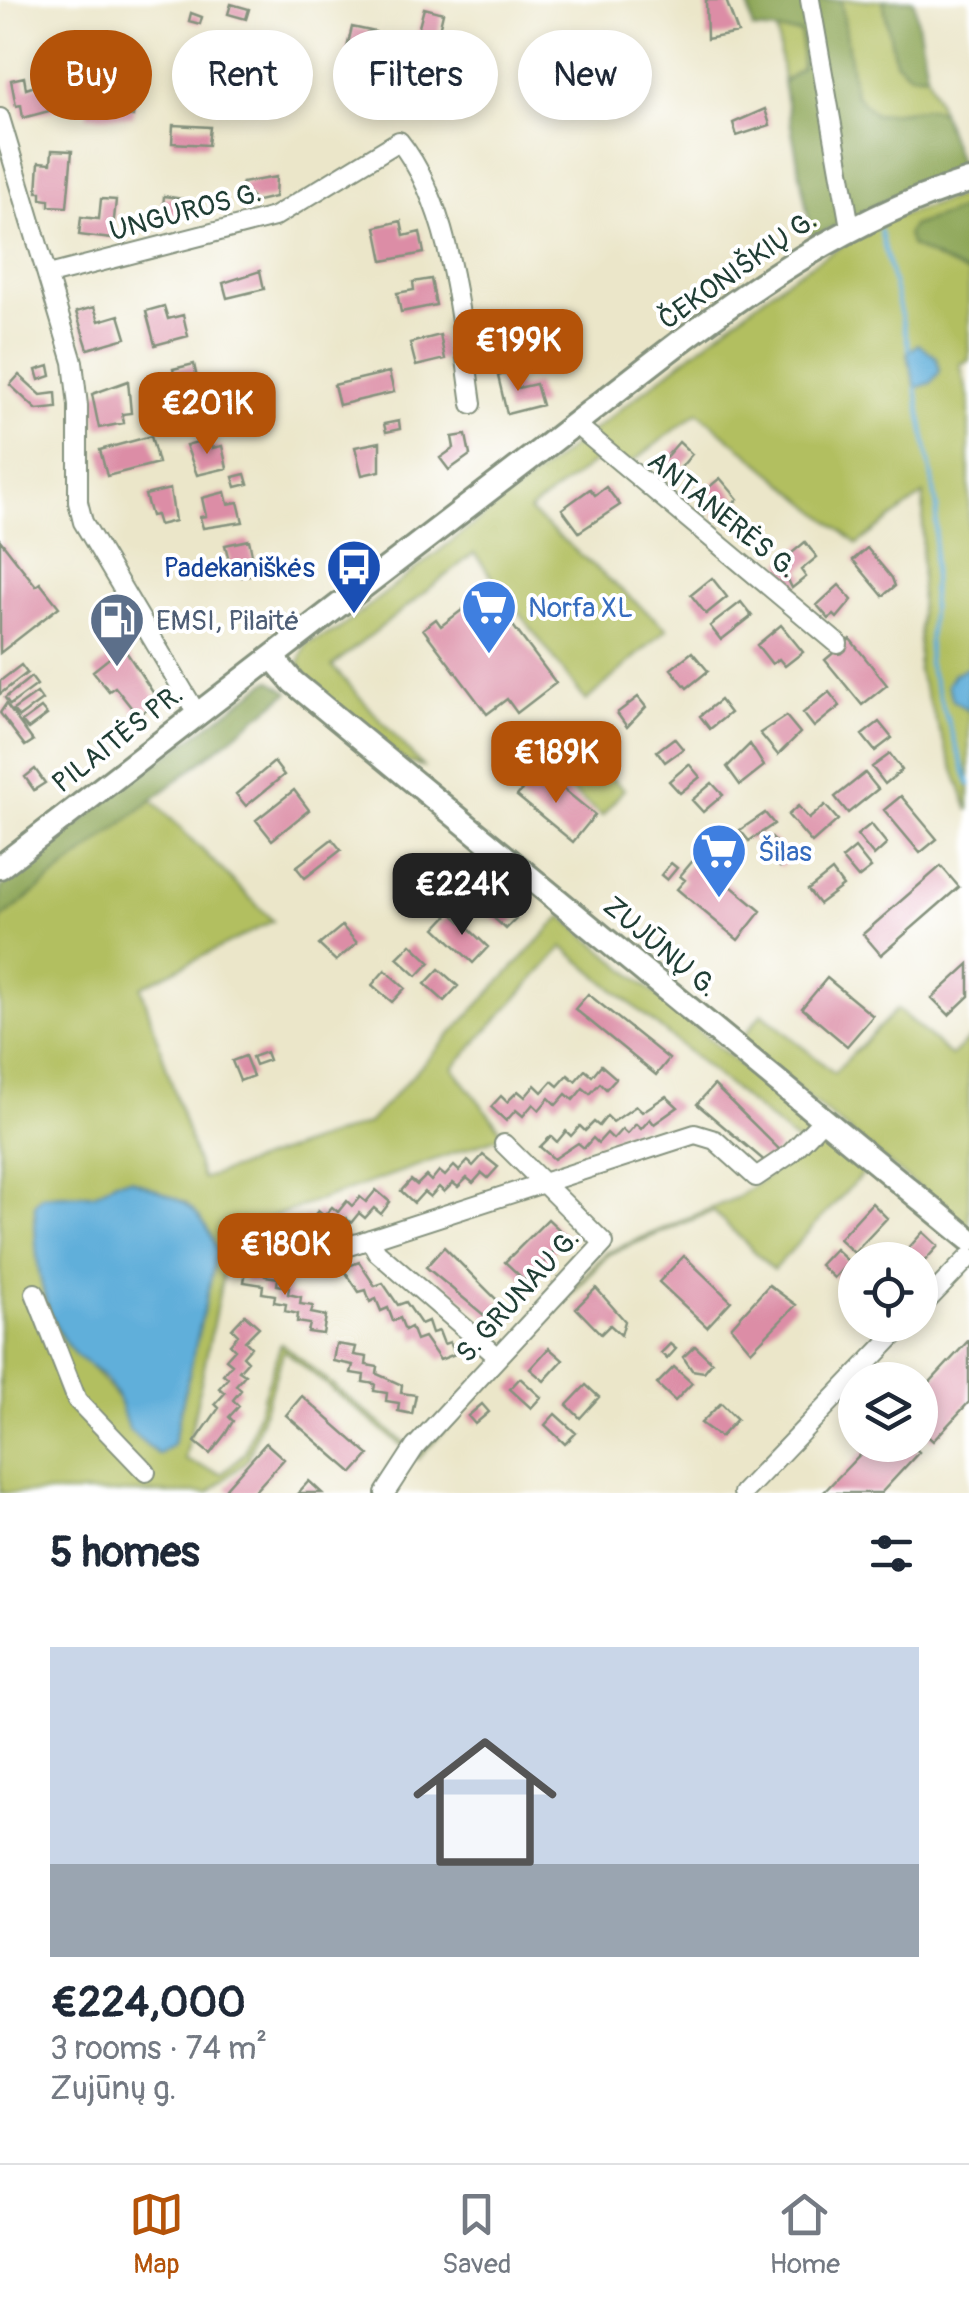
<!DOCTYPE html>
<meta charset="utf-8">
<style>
:root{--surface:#fff;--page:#f2f2f3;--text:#1f2937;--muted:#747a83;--line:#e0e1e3;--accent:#b45309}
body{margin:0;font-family:Pangolin,sans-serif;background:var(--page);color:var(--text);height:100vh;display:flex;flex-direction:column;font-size:38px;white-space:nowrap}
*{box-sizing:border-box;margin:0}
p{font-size:32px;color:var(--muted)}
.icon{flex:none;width:55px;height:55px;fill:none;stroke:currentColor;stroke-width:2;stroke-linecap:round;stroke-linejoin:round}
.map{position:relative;height:1493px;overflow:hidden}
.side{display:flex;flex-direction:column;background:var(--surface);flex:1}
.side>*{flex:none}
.banner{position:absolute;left:30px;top:30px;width:910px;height:90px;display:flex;gap:20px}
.fabs{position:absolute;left:838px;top:1242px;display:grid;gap:20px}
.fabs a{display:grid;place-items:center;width:100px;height:100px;border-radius:50%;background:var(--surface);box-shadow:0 5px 15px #0003;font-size:50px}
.price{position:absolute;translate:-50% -85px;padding:0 22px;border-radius:20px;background:var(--accent);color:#fff;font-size:32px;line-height:65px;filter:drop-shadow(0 2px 5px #0008)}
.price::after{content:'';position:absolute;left:50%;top:60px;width:30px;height:22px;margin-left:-15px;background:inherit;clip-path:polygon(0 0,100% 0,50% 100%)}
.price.on{background:#222;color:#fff}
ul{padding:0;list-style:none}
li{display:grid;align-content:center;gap:20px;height:530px;padding:0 50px}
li+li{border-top:2px solid var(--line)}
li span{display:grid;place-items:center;height:310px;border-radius:0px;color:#555}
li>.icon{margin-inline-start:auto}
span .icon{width:180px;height:180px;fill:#fffc;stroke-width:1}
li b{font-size:42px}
h2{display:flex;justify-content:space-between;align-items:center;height:120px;padding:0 50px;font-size:42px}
.pill{padding:0 35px;border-radius:45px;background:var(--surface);box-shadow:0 5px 15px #0003;font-size:35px;line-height:90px}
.pill.on{background:var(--accent);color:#fff}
.dock{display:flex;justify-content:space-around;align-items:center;height:140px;border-top:2px solid var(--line);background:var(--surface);font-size:28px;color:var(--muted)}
.dock a{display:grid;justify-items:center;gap:5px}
.dock .on{color:var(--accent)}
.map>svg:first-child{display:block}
</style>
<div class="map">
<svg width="969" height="1493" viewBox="0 0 969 1493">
<rect width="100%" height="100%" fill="#fff"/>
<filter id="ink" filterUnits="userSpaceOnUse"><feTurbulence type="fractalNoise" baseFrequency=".01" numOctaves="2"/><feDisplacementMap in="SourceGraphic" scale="20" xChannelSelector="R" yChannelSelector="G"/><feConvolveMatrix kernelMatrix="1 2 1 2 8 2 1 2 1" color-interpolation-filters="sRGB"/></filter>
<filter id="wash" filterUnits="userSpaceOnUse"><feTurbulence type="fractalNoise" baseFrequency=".0048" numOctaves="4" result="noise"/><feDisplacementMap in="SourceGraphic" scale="40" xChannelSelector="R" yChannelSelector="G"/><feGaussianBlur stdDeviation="2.25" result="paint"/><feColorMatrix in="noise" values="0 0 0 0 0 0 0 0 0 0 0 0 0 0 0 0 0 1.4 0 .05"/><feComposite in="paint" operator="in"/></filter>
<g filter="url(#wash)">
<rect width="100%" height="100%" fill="#ebe6c9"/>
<!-- green -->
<path fill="#b2bf61" stroke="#687e4a" stroke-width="2.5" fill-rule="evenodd" d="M841 0H883L895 61 910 74H927L941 111 928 108 874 115 854 93Z
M777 28 801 32 802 68 783 82Z
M969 193V207L912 226 911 246 969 274V360L960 364 969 400V666L954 674 953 700 969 711V811L918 672 924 494 857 544 698 412 618 473 599 458 529 511 667 629 586 701 474 553 332 666 422 766 406 762 309 683 299 663 306 644 338 630 786 280 881 222Z
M569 744 624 789 602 816 547 771Z
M152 800 273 921 141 987 202 1179 367 1124 562 916 866 1170 773 1270 713 1211 609 1254 418 1459 284 1350 248 1459 209 1493H0V920ZM563 947 805 1149 738 1197 606 1253 418 1454 281 1343 245 1452 222 1474 185 1460 232 1231 505 1135 453 1068ZM116 1181 187 1203 129 1430 123 1405 91 1366 80 1194H95Z
M897 1009 951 1056 969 1039V1229L739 1042 762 1013 834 1073Z"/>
<!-- forest -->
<path fill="#8da657" stroke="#567246" stroke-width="2.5" d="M748 0H841L855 94 875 115 928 108 941 111 963 173 892 197 812 238 783 82 802 68 801 33 753 29Z
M883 0H914L927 74H910L895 61Z
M969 207V274L911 246 907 235 912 226Z
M270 680 289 692 0 920V888L119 791Z"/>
<!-- water -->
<path fill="#60afda" stroke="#407687" stroke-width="2.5" d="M918 344 936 357 940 371 931 383 916 388 907 353Z
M969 666V711L953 700 947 685 954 674Z
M131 1179C177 1200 200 1200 217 1251L173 1444 159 1455 129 1430C120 1410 123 1398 103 1376 95 1366 81 1362 73 1352 40 1315 34 1252 35 1204L42 1196 94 1194 116 1181Z"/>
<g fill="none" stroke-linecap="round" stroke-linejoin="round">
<!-- stream -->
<path stroke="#60afda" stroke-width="4" d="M880 229 909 349
M916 388 937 507 928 663 969 784"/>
</g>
<g id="blocks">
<!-- building -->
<path fill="#dc8da6" d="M706 0H726L738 33 707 39Z
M231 4 249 9 246 19 228 14Z
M424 8 443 13 435 47 415 42Z
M191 13 202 17 200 24 189 21Z
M352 27 375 32 363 56 346 52Z
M461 49 473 51 472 58 483 60 480 77 469 75 467 86 455 84Z
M24 77 26 89 50 81 51 88 56 87 60 108 23 118 21 105 16 106 11 80Z
M92 78 107 80 106 96 135 101 133 117 87 116Z
M765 109 770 125 737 136 733 123Z
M173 125 210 127 208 145 172 143Z
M52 150 72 151 67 207 49 206V200L41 199V192H37L39 162 51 163Z
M276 177 275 197 253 202 251 196 245 197 242 183Z
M164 196 183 199 180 220 162 217Z
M101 199 116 200 112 239 79 235 81 217 99 219Z
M401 221 404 236 420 232 424 253 383 261 376 227Z
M260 271 264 289 227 298 223 283Z
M431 279 436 305 401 312 397 293 414 290 413 282Z
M164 306 168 319 183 315 188 336 155 345 146 311Z
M94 307 99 321 119 315 126 338 88 349 76 312Z
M440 335 445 359 416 366 410 343Z
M194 364 201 398 196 399 199 408 182 412 173 369Z
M49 366 51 376 39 380 36 370Z
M514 371 518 388 536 384 542 405 507 414 498 376Z
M389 372 394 392 339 405 334 385Z
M19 375 41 395 56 393 57 408 37 410 10 385Z
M128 381 131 413 122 414 124 423 99 428 92 394Z
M399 421 400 429 386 432 384 424Z
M466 435 470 455 449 470 440 458 454 448 452 437Z
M151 436 158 463 107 476 100 450Z
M209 439 212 448 222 446 227 468 197 475 186 445Z
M380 442V471L362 475 355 447Z
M679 442 692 454 672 478 658 466Z
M245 474 248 484 236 487 233 477Z
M720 478 738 499 717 517 702 493Z
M606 487 620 505 579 532 562 509 590 489 595 495Z
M170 489 175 521 159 525 156 515 151 516 145 495Z
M225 492 228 504 238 502 243 522 203 528 200 517 206 516 202 498Z
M0 540 36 586 40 583 59 607 0 653Z
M249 540 256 573 242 577 239 566 231 568 225 545Z
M805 542 817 557 801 570 806 577 792 588 780 563Z
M867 548 892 578 895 586 883 596 853 560Z
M712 578 727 597 706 614 691 595Z
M839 585 852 600 837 618 834 615 829 619 817 605Z
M487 591 556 683 517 713 507 699 487 714 423 629 436 619 441 626Z
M741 602 752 616 721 640 710 626Z
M781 625 803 652 785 666 779 659 772 664 757 645Z
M850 639 887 685 862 705 825 660Z
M123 647 158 700 138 716 115 687 109 691 93 671Z
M692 652 708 671 687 688 671 669Z
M21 665 27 673 0 694V681Z
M31 677 37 685 10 705 5 698Z
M829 692 840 706 814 727 803 713Z
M37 693 42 700 19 717 13 710Z
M638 697 646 707 627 727 617 713Z
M720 700 730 713 710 729 700 716Z
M6 704 33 741 25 746 0 713Z
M41 708 47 715 28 729 22 722Z
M786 716 800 733 778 755 760 733Z
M879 722 892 738 875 751 862 735Z
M674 738 683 749 665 762 657 751Z
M750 744 764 766 740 785 727 767Z
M890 754 902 770 885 784 872 767Z
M274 762 284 775 246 806 236 794Z
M689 764 700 777 680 793 669 781Z
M35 769 45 783 34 790 25 777Z
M539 769 595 815 573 842 517 796Z
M865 773 878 789 848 813 835 797Z
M712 783 723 795 703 812 692 800Z
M294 790 309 810 272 840 256 820Z
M901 796 937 839 920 853 884 810Z
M825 805 838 820 812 843 788 815 798 806 809 819Z
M765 813 774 824 749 841 740 830Z
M871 824 887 844 874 856 857 835Z
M771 837 791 858 780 867 759 846Z
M332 839 341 850 305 878 296 867Z
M855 848 871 868 858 878 842 859Z
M696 857 761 911 738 940 677 889 685 880 680 876Z
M671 863 677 868 667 880 661 875Z
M941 866 959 887 881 955 863 934Z
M832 871 843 886 819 904 808 890Z
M485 890 516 919 506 929 475 901Z
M451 912 488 947 473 963 436 928Z
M342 926 357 943 336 961 319 945Z
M411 944 430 962 417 976 397 958Z
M969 964V996L949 1015 932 998Z
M439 969 458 986 444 1001 425 984Z
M385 970 405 988 392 1002 372 985Z
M827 978 873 1016 847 1046 802 1008Z
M588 994 669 1059 656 1075 575 1009Z
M266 1052 269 1060 255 1065 252 1057Z
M245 1056 253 1076 240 1081 232 1061Z
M601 1065 616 1078 606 1089 600 1083 590 1094 583 1088 573 1100 566 1094 556 1105 549 1098 539 1110 533 1104 523 1116 516 1110 506 1121 491 1107 501 1096 507 1102 518 1091 525 1097 535 1085 542 1092 552 1081 558 1086 568 1075 575 1081 585 1070 592 1076Z
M714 1085 779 1149 767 1163 697 1104Z
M666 1096 678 1107 654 1124 650 1119 641 1129 636 1124 627 1134 622 1129 613 1139 607 1133 598 1143 593 1138 584 1148 578 1143 554 1159 540 1147 551 1136 557 1142 566 1131 571 1136 580 1126 585 1131 594 1122 599 1126 607 1116 613 1122 636 1106 642 1112Z
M483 1155 498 1167 488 1178 482 1173 473 1183 467 1178 458 1187 453 1183 444 1192 439 1187 430 1197 424 1192 414 1203 401 1191 411 1180 417 1185 426 1176 431 1181 439 1171 445 1176 454 1166 459 1171 468 1161 473 1166Z
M376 1190 390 1202 381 1214 374 1208 365 1218 359 1213 351 1223 346 1218 337 1227 332 1223 323 1233 318 1229 304 1244 292 1233 306 1217 310 1220 318 1211 324 1216 332 1207 338 1212 347 1201 352 1206 360 1197 366 1202Z
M872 1203 887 1218 854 1253 839 1239Z
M548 1219 566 1236 535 1274 532 1271 524 1280 505 1262Z
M923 1232 938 1246 920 1266V1260H898Z
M444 1247 509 1312 497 1326 426 1267Z
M835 1249 849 1262 834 1278 820 1265Z
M684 1256 731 1301 707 1327 659 1282Z
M359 1262 375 1286 383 1283 398 1305 406 1302 421 1324 428 1321 432 1333 439 1331 444 1344 450 1342 455 1354 440 1360 424 1337 416 1340 411 1327 405 1330 400 1318 393 1321 388 1308 381 1311 376 1299 370 1302 366 1290 359 1292 343 1268Z
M247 1264 266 1267 265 1276 278 1278 277 1285 289 1287 288 1294 301 1297 300 1304 313 1306 311 1313 326 1316 323 1334 308 1332 310 1324 297 1322 298 1314 285 1311 286 1304 274 1302 275 1295 262 1293 263 1285 244 1282Z
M769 1285 796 1305 751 1351 731 1327Z
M596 1288 625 1321 621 1335 610 1325 601 1334 576 1308Z
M245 1315 259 1327 245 1341 251 1347 243 1356 248 1361 239 1371 245 1375 236 1385 241 1390 233 1400 239 1406 229 1417 233 1421 226 1433 210 1454 195 1442 219 1408 215 1404 225 1393 219 1388 228 1378 223 1374 232 1364 226 1359 235 1349 230 1344 238 1335 232 1329Z
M969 1340V1402L933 1441 920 1429V1393Z
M336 1344 356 1347 354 1355 367 1357 366 1365 378 1367 377 1374 402 1385 401 1393 416 1395 412 1414 398 1411 399 1403 386 1401 387 1393 374 1391 375 1384 363 1382 364 1375 351 1373 353 1365 333 1361Z
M670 1344 676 1349 667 1359 661 1353Z
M695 1346 712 1362 704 1372 692 1370 683 1357Z
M549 1348 563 1360 544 1381 530 1369Z
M674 1367 692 1383 675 1401 657 1384Z
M520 1378 541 1397 531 1408 510 1389Z
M586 1385 599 1397 580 1418 567 1405Z
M302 1396 369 1455 353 1473 286 1415Z
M721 1403 737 1419 720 1437 701 1423Z
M482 1404 489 1412 475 1424 468 1416Z
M555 1414 576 1433 565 1444 545 1425Z
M266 1443 284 1459 253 1493H231L226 1488Z
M869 1445H912L919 1452 881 1493H823Z
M309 1481 322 1493H298Z"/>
</g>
</g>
<g filter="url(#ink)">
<use href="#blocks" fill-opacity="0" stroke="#85927e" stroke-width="2.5"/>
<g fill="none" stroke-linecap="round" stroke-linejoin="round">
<!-- street casing -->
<g stroke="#85927e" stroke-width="22">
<path id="street" d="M810 0 850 227
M0 118 73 362 78 406V502L83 522 197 714
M49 275 274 217 399 141C453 208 460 320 472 404
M575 424 838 644
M370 1239 377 1252 498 1357
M321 1255 695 1134 715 1140 756 1177 790 1154 824 1119
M35 1293 77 1400 146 1472
M920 1308 969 1257
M385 1493 415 1447 604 1243 504 1144
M743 1493 904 1325"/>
</g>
<!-- secondary casing -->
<g stroke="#85927e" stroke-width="28">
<path id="secondary" d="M272 657 293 682 362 739 969 1239
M0 867C180 728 360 588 541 450 674 348 806 230 969 181"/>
</g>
<!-- street -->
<use href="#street" stroke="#fff" stroke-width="18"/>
<!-- secondary -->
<use href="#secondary" stroke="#fff" stroke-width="22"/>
</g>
</g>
<!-- icons -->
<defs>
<g id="bus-pin" transform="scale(2.875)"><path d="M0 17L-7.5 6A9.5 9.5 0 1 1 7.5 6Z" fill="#1a4fb4" stroke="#fff"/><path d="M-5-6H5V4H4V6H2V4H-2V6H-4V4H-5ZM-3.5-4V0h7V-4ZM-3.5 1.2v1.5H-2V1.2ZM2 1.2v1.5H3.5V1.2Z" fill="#fff"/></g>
<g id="supermarket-pin" transform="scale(2.875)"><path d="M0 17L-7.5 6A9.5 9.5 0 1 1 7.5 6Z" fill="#3f7fe0" stroke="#fff"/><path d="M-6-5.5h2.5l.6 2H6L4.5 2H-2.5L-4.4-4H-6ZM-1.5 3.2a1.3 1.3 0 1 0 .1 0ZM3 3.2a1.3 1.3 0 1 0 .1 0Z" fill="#fff"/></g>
<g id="fuel-pin" transform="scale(2.875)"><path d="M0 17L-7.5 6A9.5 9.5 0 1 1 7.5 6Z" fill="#5c6f8a" stroke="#fff"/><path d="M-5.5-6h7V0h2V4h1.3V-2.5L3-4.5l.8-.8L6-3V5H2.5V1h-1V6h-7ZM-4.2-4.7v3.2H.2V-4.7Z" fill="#fff"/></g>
</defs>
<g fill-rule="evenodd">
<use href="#bus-pin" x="354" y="567"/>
<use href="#supermarket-pin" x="489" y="607"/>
<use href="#fuel-pin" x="117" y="620"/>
<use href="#supermarket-pin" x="719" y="851"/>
</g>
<g text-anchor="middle" stroke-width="8" stroke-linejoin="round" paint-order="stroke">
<!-- street labels -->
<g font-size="28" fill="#1f3d34" stroke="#fff">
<text transform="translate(185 211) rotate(-15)" y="10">UNGUROS G.</text>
<text transform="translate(737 269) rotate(-35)" y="10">ČEKONIŠKIŲ G.</text>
<text transform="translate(723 514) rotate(39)" y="10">ANTANERĖS G.</text>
<text transform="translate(117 738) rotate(-38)" y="10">PILAITĖS PR.</text>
<text transform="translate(661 946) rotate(40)" y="10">ZUJŪNŲ G.</text>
<text transform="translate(517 1295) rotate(-48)" y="10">S. GRUNAU G.</text>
</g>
<!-- transit labels -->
<g font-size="28" fill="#164399" stroke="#fff" text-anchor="end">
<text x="315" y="577">Padekaniškės</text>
</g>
<!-- shop labels -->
<g font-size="28" fill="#366cbe" stroke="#fff" text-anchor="start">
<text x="528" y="617">Norfa XL</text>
<text x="758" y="861">Šilas</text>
</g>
<!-- service labels -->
<g font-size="28" fill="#4e5e75" stroke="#fff" text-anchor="start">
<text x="156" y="630">EMSI, Pilaitė</text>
</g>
</g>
</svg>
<div class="fabs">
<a><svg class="icon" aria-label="locate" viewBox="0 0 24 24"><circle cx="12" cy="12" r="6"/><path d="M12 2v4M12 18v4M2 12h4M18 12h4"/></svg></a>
<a><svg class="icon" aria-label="layers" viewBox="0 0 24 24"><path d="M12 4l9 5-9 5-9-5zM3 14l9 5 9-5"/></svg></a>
</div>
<b class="price" style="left:518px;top:394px">€199K</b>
<b class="price" style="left:207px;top:457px">€201K</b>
<b class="price" style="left:556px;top:806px">€189K</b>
<b class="price on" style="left:462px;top:938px">€224K</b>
<b class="price" style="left:285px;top:1298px">€180K</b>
<div class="banner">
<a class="pill on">Buy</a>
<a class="pill">Rent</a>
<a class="pill">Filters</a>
<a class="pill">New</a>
</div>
</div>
<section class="side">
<h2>5 homes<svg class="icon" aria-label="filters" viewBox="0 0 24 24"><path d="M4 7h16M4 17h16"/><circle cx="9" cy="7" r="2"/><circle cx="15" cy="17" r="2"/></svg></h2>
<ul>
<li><span style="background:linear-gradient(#c9d6e8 70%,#9aa5b1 0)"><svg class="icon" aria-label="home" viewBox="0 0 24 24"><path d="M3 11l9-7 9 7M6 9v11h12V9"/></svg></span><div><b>€224,000</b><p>3 rooms · 74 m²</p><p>Zujūnų g.</p></div></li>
</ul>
</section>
<nav class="dock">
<a class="on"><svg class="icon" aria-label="map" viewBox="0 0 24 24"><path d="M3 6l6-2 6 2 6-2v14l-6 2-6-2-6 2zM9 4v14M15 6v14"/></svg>Map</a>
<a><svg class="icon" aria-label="saved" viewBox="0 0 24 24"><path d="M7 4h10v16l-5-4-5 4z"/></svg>Saved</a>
<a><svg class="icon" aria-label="home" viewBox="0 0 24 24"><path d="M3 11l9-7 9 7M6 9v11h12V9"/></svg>Home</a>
</nav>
